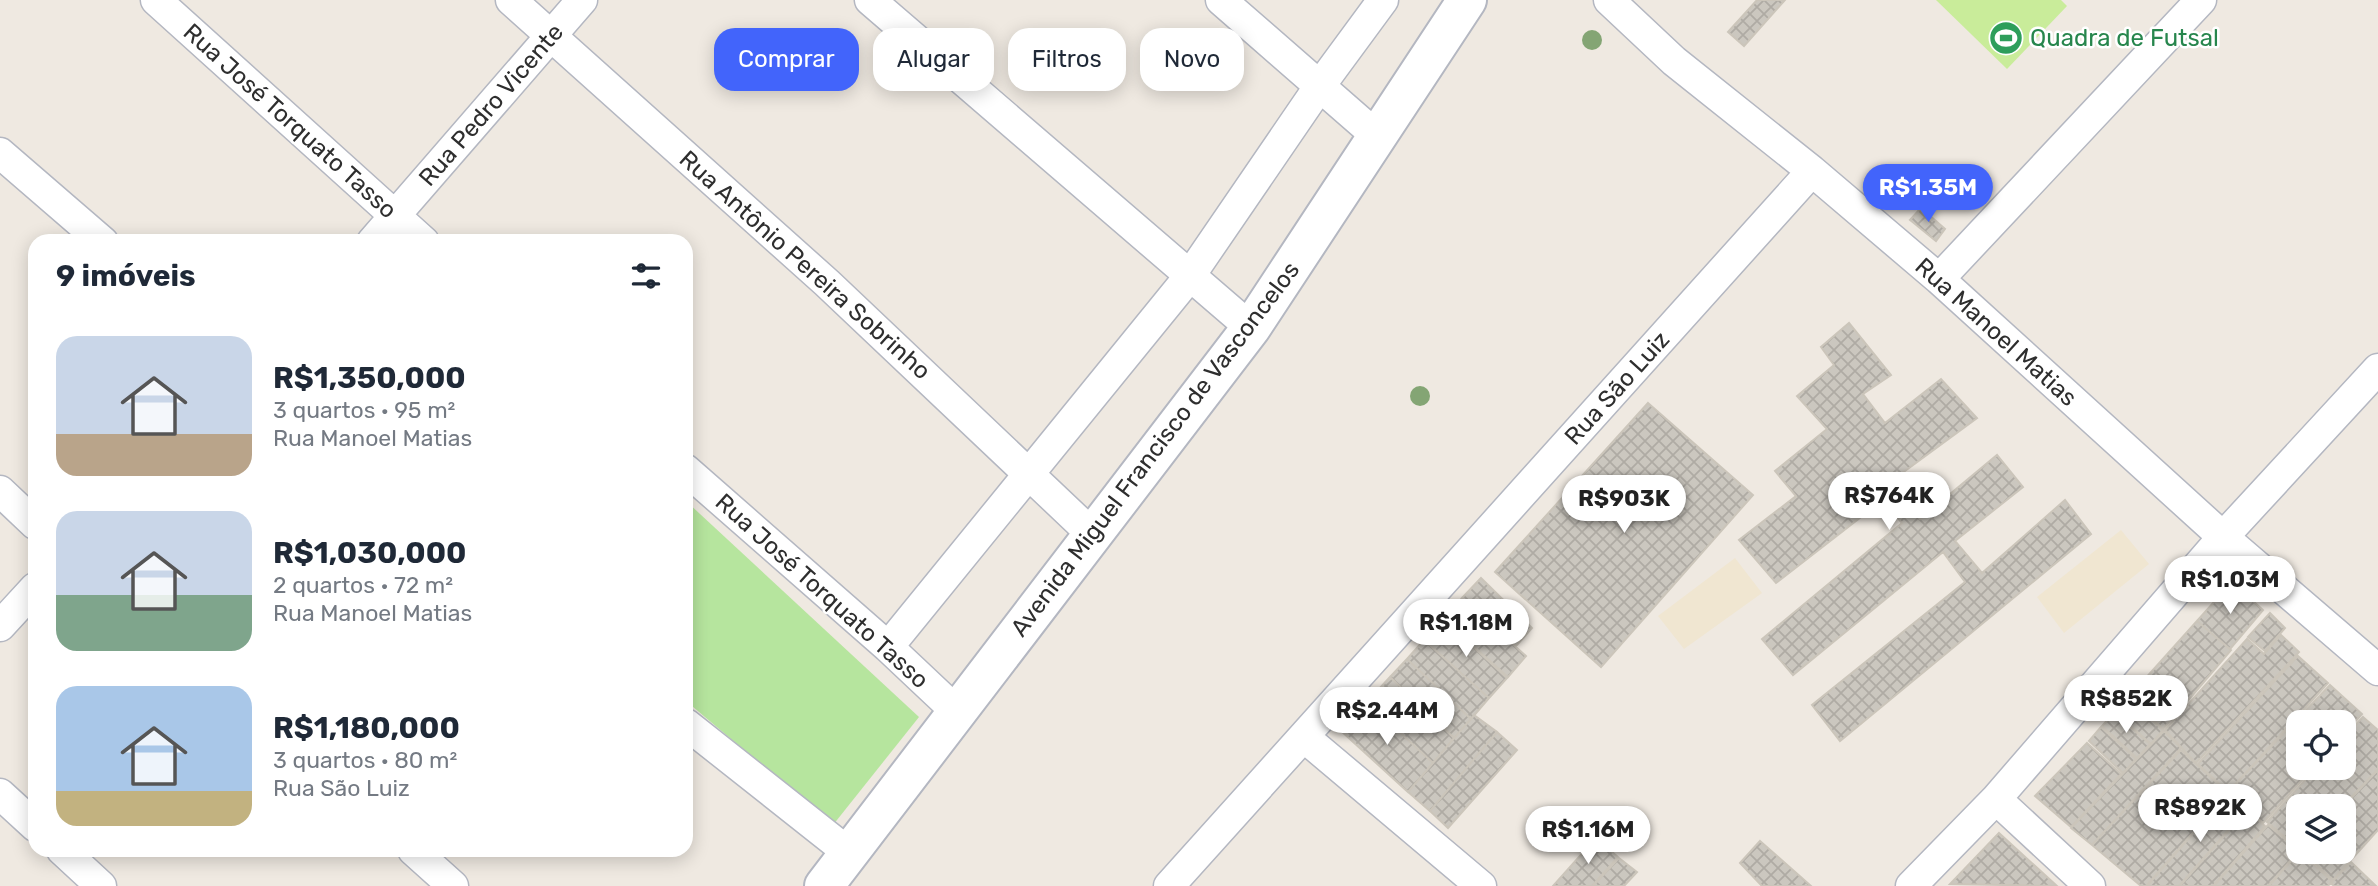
<!DOCTYPE html>
<html lang="pt">
<meta charset="utf-8">
<style>
:root{--surface:#fff;--page:#f2f2f3;--text:#1f2937;--muted:#747a83;--accent:#4264fb}
body{margin:0;font-family:Rubik,sans-serif;background:var(--page);color:var(--text);height:100vh;display:flex;flex-direction:column;font-size:26px;white-space:nowrap}
*{box-sizing:border-box;margin:0}
p{font-size:23px;color:var(--muted)}
.icon{flex:none;width:38px;height:38px;fill:none;stroke:currentColor;stroke-width:2;stroke-linecap:round;stroke-linejoin:round}
.map{position:relative;flex:1;overflow:hidden}
.side{position:absolute;left:28px;top:234px;width:665px;height:623px;display:flex;flex-direction:column;background:var(--surface);border-radius:21px;box-shadow:0 4px 18px #0003}
.side>*{flex:none}
.banner{position:absolute;left:714px;top:28px;width:665px;height:63px;display:flex;gap:14px}
.fabs{position:absolute;left:2286px;top:710px;display:grid;gap:14px}
.fabs a{display:grid;place-items:center;width:70px;height:70px;border-radius:14px;background:var(--surface);box-shadow:0 4px 18px #0003;font-size:35px}
.price{position:absolute;translate:-50% -60px;padding:0 16px;border-radius:24px;background:#fff;color:#222;font-size:23px;line-height:46px;filter:drop-shadow(0 2px 4px #0008)}
.price::after{content:'';position:absolute;left:50%;top:42px;width:21px;height:16px;margin-left:-10px;background:inherit;clip-path:polygon(0 0,100% 0,50% 100%)}
.price.current{background:var(--accent);color:#fff}
ul{padding:0;list-style:none}
li{display:flex;align-items:center;gap:21px;height:175px;padding:0 28px}
li span{display:grid;place-items:center;flex:none;width:196px;height:140px;border-radius:21px;color:#555}
li>.icon{margin-inline-start:auto}
span .icon{width:84px;height:84px;fill:#fffc;stroke-width:1}
li b{font-size:30px}
h2{display:flex;justify-content:space-between;align-items:center;height:84px;padding:0 28px;font-size:30px}
.pill{padding:0 24px;border-radius:21px;background:var(--surface);box-shadow:0 4px 18px #0003;font-size:24px;line-height:63px}
.pill.current{background:var(--accent);color:#fff}
.map>svg:first-child{display:block}
</style>
<div class="map">
<svg width="2378" height="886" viewBox="0 0 2378 886">
<defs>
<pattern id="building-cross-hatch" width="8" height="8" patternUnits="userSpaceOnUse" patternTransform="scale(1.75)"><rect width="8" height="8" fill="#cbc7bf"/><path d="M0 0l8 8M0 8l8-8" fill="none" stroke="#afaba4"/></pattern>
</defs>
<rect width="100%" height="100%" fill="#efe9e1"/>
<!-- education -->
<path fill="#f0e6d1" d="M2121 530 2149 564 2064 633 2037 597Z
M1735 558 1762 593 1684 649 1658 616Z"/>
<!-- park -->
<path fill="#b6e59e" d="M686 501 919 717 833 825 686 701Z"/>
<!-- pitch -->
<path fill="#c9ec9a" d="M1936 0H2061L2067 6 2007 69Z"/>
<!-- building -->
<path fill="url(#building-cross-hatch)" stroke="#cbc5ba" stroke-width="2" d="M1757 0H1785L1744 46 1728 32Z
M1921 208 1945 229 1936 241 1910 220Z
M1849 323 1891 375 1863 394 1885 423 1941 379 1977 418 1890 482 1920 519 1997 455 2023 487 1955 541 1982 573 2065 500 2091 534 1840 741 1812 705 1965 582 1943 552 1793 675 1762 639 1902 523 1883 500 1776 583 1739 540 1796 496 1775 471 1827 429 1797 396 1834 365 1821 347Z
M1648 403 1753 495 1601 667 1495 572Z
M1481 578 1532 628 1516 646 1462 598Z
M2232 582 2263 610 2230 649 2197 621Z
M1462 598 1526 656 1508 677 1444 620Z
M2270 613 2285 628 2265 651 2248 637Z
M1444 620 1507 678 1489 698 1424 640Z
M2197 621 2231 650 2180 710 2144 680Z
M2281 635 2299 652 2196 763 2165 730 2247 639 2264 654Z
M1424 640 1489 698 1471 719 1407 659Z
M2298 656 2328 683 2228 792 2198 764Z
M1407 659 1471 719 1454 738 1390 677Z
M1390 677 1454 738 1433 763 1367 702Z
M2143 682 2179 711 2163 729 2129 697Z
M2330 685 2362 714 2343 735V723H2298V768H2313L2263 823 2228 792Z
M2127 698 2163 730 2151 744 2115 712Z
M1367 702 1433 763 1408 792 1341 731Z
M2114 713 2150 744 2137 758 2102 726Z
M1474 715 1497 732 1430 811 1408 792Z
M2363 717 2378 730V769L2342 807H2298V848L2267 822 2316 768H2343V738Z
M2101 727 2136 759 2123 773 2089 741Z
M2164 731 2181 748 2092 845 2071 828Z
M1497 732 1517 750 1448 828 1430 811Z
M2087 743 2121 774 2071 827 2035 796Z
M2181 750 2228 793 2146 886H2141L2092 845Z
M2378 770V830L2333 880 2303 852H2343V807Z
M2228 794 2247 809 2179 886H2147Z
M2247 810 2265 826 2213 886H2180Z
M2268 825 2298 850V852L2268 886H2214Z
M1999 833 2057 886 1950 884Z
M1596 838 1618 857 1592 886H1553Z
M1760 841 1811 886H1762L1740 863Z
M2299 852 2332 881 2328 886H2269Z
M1619 858 1637 872 1624 886H1593Z
M2351 862 2376 886H2334L2331 883Z"/>
<g fill="none" stroke-linecap="round" stroke-linejoin="round">
<!-- minor casing -->
<g stroke="#b4b7c1" stroke-width="33">
<path id="minor" d="M156 0 424 242
M511 0 827 283 1093 535
M870 0 1251 328
M1221 0 1378 137
M1609 0 1674 61 1812 171 1939 279 2223 537 2378 670
M0 153 103 242
M372 242 582 0
M1939 279 2201 0
M686 470 888 647 957 712
M0 491 35 524
M0 626 35 588
M888 647 1189 277 1319 87 1383 0
M686 724 849 853
M1304 737 1481 886
M0 794 35 826
M1996 799 2090 886
M62 850 101 886
M413 850 453 886
M1169 886 1812 171
M1911 886 1996 799 2223 537 2378 369"/>
</g>
<!-- tertiary casing -->
<g stroke="#b4b7c1" stroke-width="42">
<path id="tertiary" d="M824 886 1251 328 1467 0"/>
</g>
<!-- minor -->
<use href="#minor" stroke="#fff" stroke-width="30"/>
<!-- tertiary -->
<use href="#tertiary" stroke="#fff" stroke-width="38"/>
</g>
<!-- trees -->
<g fill="#84a574">
<circle cx="1592" cy="40" r="10"/>
<circle cx="1420" cy="396" r="10"/>
</g>
<!-- icons -->
<defs>
<g id="stadium-disc" transform="scale(1.75)"><circle r="9.5" fill="#2e9e5b" stroke="#fff"/><path d="M0-5a6.5 5 0 1 0 0 10a6.5 5 0 1 0 0-10ZM-3.5-1.8h7v3.6h-7Z" fill="#fff"/></g>
</defs>
<g fill-rule="evenodd">
<use href="#stadium-disc" x="2006" y="38"/>
</g>
<g text-anchor="middle" stroke-width="5" stroke-linejoin="round" paint-order="stroke">
<!-- leisure labels -->
<g font-size="24" fill="#27864d" stroke="#fff" text-anchor="start">
<text x="2030" y="46">Quadra de Futsal</text>
</g>
<!-- street labels -->
<g font-size="24" fill="#2e2e2e" stroke="#fff">
<text transform="translate(491 105) rotate(-49)" y="8">Rua Pedro Vicente</text>
<text transform="translate(290 121) rotate(42)" y="8">Rua José Torquato Tasso</text>
<text transform="translate(805 265) rotate(42)" y="8">Rua Antônio Pereira Sobrinho</text>
<text transform="translate(1996 332) rotate(42)" y="8">Rua Manoel Matias</text>
<text transform="translate(1617 388) rotate(-48)" y="8">Rua São Luiz</text>
<text transform="translate(1155 449) rotate(-53)" y="8">Avenida Miguel Francisco de Vasconcelos</text>
<text transform="translate(822 591) rotate(42)" y="8">Rua José Torquato Tasso</text>
</g>
</g>
</svg>
<div class="fabs">
<a><svg class="icon" aria-label="locate" viewBox="0 0 24 24"><circle cx="12" cy="12" r="6"/><path d="M12 2v4M12 18v4M2 12h4M18 12h4"/></svg></a>
<a><svg class="icon" aria-label="layers" viewBox="0 0 24 24"><path d="M12 4l9 5-9 5-9-5zM3 14l9 5 9-5"/></svg></a>
</div>
<b class="price current" style="left:1928px;top:224px">R$1.35M</b>
<b class="price" style="left:1889px;top:532px">R$764K</b>
<b class="price" style="left:1624px;top:535px">R$903K</b>
<b class="price" style="left:2230px;top:616px">R$1.03M</b>
<b class="price" style="left:1466px;top:659px">R$1.18M</b>
<b class="price" style="left:2126px;top:735px">R$852K</b>
<b class="price" style="left:1387px;top:747px">R$2.44M</b>
<b class="price" style="left:2200px;top:844px">R$892K</b>
<b class="price" style="left:1588px;top:866px">R$1.16M</b>
<div class="banner">
<a class="pill current">Comprar</a>
<a class="pill">Alugar</a>
<a class="pill">Filtros</a>
<a class="pill">Novo</a>
</div>
<section class="side">
<h2>9 imóveis<svg class="icon" aria-label="filters" viewBox="0 0 24 24"><path d="M4 7h16M4 17h16"/><circle cx="9" cy="7" r="2"/><circle cx="15" cy="17" r="2"/></svg></h2>
<ul>
<li><span style="background:linear-gradient(#c9d6e8 70%,#b9a48a 0)"><svg class="icon" aria-label="home" viewBox="0 0 24 24"><path d="M3 11l9-7 9 7M6 9v11h12V9"/></svg></span><div><b>R$1,350,000</b><p>3 quartos · 95 m²</p><p>Rua Manoel Matias</p></div></li>
<li><span style="background:linear-gradient(#c9d6e8 60%,#7fa58c 0)"><svg class="icon" aria-label="home" viewBox="0 0 24 24"><path d="M3 11l9-7 9 7M6 9v11h12V9"/></svg></span><div><b>R$1,030,000</b><p>2 quartos · 72 m²</p><p>Rua Manoel Matias</p></div></li>
<li><span style="background:linear-gradient(#a9c7e8 75%,#c2b280 0)"><svg class="icon" aria-label="home" viewBox="0 0 24 24"><path d="M3 11l9-7 9 7M6 9v11h12V9"/></svg></span><div><b>R$1,180,000</b><p>3 quartos · 80 m²</p><p>Rua São Luiz</p></div></li>
</ul>
</section>
</div>
